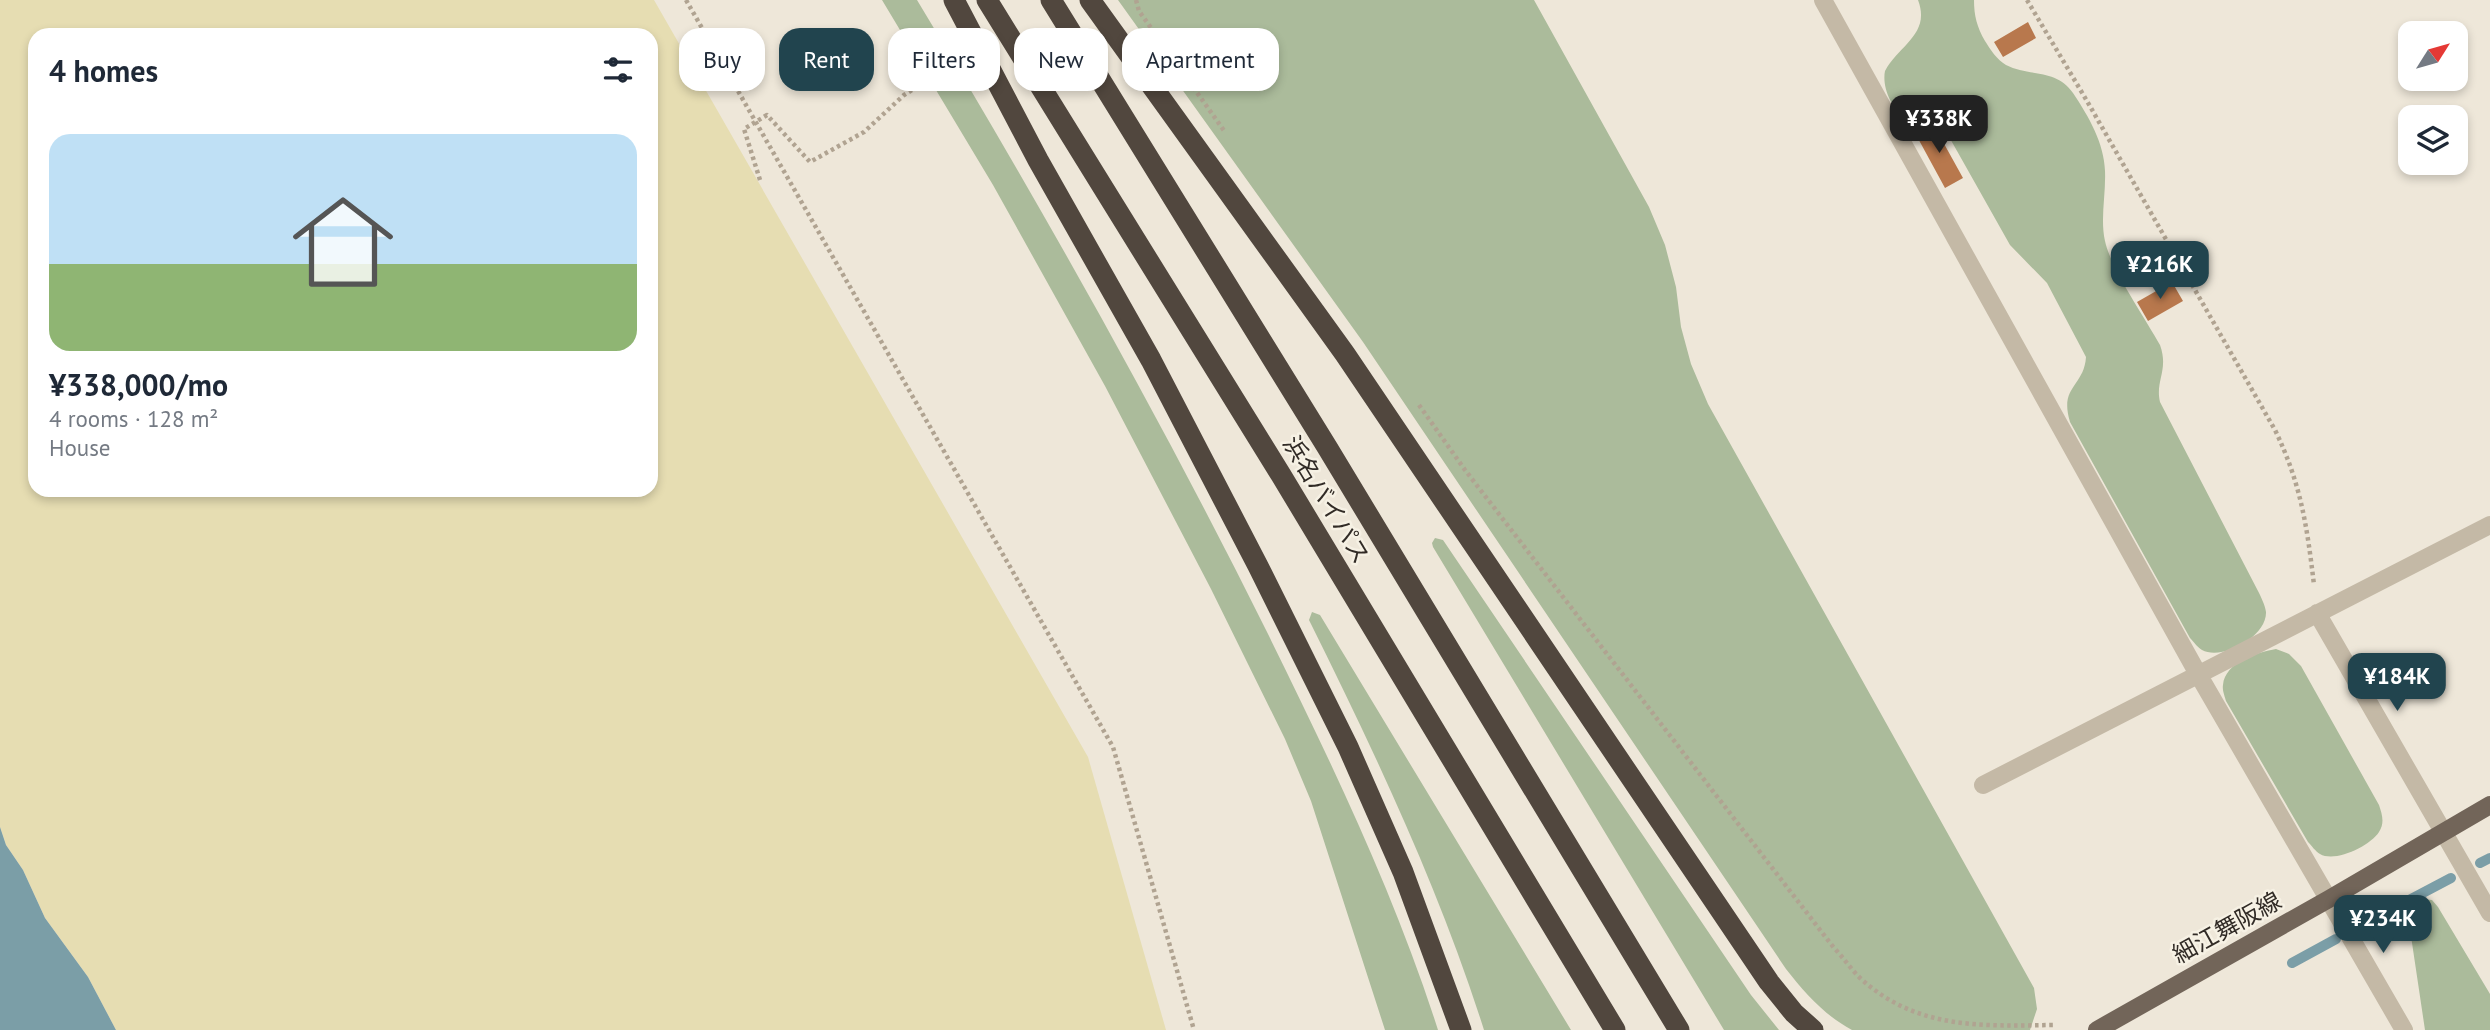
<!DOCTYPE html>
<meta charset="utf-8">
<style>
:root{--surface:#fff;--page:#f2f2f3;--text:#1f2937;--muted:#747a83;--line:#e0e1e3;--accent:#21444e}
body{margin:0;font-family:"PT Sans","Noto Sans JP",sans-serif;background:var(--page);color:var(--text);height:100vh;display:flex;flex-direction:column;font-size:26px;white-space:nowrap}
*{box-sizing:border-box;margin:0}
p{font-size:23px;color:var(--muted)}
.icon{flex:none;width:38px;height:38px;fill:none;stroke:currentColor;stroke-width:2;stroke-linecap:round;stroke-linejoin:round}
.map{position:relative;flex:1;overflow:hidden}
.panel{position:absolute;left:28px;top:28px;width:630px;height:469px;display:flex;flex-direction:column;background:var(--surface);border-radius:21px;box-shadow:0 4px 10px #0003}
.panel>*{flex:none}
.banner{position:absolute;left:679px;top:28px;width:665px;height:63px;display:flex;gap:14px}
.needle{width:46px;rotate:53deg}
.fabs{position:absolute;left:2398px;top:21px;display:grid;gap:14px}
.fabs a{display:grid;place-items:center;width:70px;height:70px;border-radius:14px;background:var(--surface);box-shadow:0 4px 10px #0003;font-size:35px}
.price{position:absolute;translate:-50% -60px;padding:0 16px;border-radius:14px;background:var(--accent);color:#fff;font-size:23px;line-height:46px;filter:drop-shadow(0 2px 4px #0008)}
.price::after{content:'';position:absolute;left:50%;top:42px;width:21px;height:16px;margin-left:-10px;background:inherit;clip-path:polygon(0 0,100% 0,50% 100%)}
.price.active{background:#222;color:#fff}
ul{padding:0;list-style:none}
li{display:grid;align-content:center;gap:14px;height:371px;padding:0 21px}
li+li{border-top:2px solid var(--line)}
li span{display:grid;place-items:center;height:217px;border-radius:21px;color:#555}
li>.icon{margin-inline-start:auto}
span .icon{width:126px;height:126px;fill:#fffc;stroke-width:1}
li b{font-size:30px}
h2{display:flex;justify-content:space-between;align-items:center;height:84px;padding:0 21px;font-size:30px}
.tag{padding:0 24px;border-radius:21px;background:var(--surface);box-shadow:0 4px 10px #0003;font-size:24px;line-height:63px}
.tag.active{background:var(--accent);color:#fff}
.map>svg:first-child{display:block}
</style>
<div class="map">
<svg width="2490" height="1030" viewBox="0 0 2490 1030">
<rect width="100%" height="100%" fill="#eee7d9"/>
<!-- green -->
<path fill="#abbb9b" d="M882 0H917C1041 206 1159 415 1266 630 1330 760 1394 892 1438 1030H1385L1311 801 1285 739 1211 589 1105 386 993 185Z
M1118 0H1534L1649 207 1665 245 1676 287 1681 327 1691 364 1708 404 2034 988 2037 1009 2030 1030H1852C1824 1015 1805 993 1786 969L1363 342Z
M1918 0H1974C1974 16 1977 27 1985 41 1990 49 1997 60 2006 65 2029 77 2056 68 2073 93 2089 117 2104 143 2105 171 2106 195 2100 218 2105 241 2111 269 2145 318 2160 345 2169 370 2155 381 2160 402L2258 591C2261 597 2265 605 2266 612 2267 637 2222 661 2202 650 2197 647 2193 641 2190 638L2070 422C2059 386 2084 387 2086 357L2047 283 2010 245 1939 119C1927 113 1917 118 1905 114 1890 109 1882 85 1885 71 1899 45 1931 34 1918 0Z
M1435 538 1443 540 1751 995 1779 1030H1724L1433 547 1432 543Z
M1312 612 1320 615 1571 1030H1484C1439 888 1375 753 1309 620Z
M2276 649 2289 654 2301 666 2379 805C2382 814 2385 823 2379 832 2370 846 2335 863 2320 854 2316 852 2311 845 2308 842L2226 701C2225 697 2222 690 2223 685 2225 662 2258 652 2276 649Z
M2424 899 2432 900 2438 907 2490 994V1030H2425L2408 916 2410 909Z"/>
<!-- sand -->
<path fill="#e6ddb2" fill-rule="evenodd" d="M0 0H654L1088 757 1166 1030H116L88 977 45 918 23 870 6 845 0 827ZM35 35H651V490H35Z"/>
<!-- water -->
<path fill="#7b9ea7" d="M0 827 6 845 23 870 45 918 88 977 116 1030H0Z"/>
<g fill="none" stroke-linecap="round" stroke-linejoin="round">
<!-- stream -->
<path stroke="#7b9ea7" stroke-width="10" d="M2480 863 2490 858
M2360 926 2451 878
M2292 963 2336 939"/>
</g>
<!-- building -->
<path fill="#b8784d" d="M2028 22 2036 38 2003 57 1994 42Z
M1932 122 1963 178 1945 188 1914 131Z
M2172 282 2183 301 2148 321 2137 302Z"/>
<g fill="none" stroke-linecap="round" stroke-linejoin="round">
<!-- path -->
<path stroke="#b0a391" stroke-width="4.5" stroke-dasharray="3.5 3.5" stroke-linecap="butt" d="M686 0 1113 747 1194 1030
M1136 0 1139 11 1225 132
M2027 0 2087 101 2275 430C2301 484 2307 526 2314 585
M760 180 744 129 767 115 810 162 864 132 904 95 949 67 933 36 938 32
M1419 405 1465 470 1834 948C1843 957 1850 968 1859 977 1916 1030 1981 1026 2054 1025"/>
<!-- minor -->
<path stroke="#c4b9a6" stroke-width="18" d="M1823 0 2198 674 2404 1030
M2317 613 2490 913
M1983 785 2490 525"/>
<!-- primary -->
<path stroke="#726559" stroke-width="18" d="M2097 1030 2329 899 2490 805"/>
<!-- motorway -->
<path stroke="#51473e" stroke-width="21" d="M954 0 1038 160 1151 360 1258 566 1348 747 1403 872 1461 1030
M987 0 1281 475 1615 1030
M1051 0 1327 447 1679 1030
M1090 0 1345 354 1769 982 1794 1013 1813 1030"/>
</g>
<g text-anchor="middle" stroke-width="5" stroke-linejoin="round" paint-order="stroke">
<!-- street labels -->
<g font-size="24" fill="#312b26" stroke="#f6f1e4">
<text transform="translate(1326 500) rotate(59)" y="8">浜名バイパス</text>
<text transform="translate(2227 928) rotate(-29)" y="8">細江舞阪線</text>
</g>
</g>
</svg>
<div class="fabs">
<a><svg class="needle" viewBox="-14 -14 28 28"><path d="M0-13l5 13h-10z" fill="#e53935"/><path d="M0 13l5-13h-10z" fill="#747a83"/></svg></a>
<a><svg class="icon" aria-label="layers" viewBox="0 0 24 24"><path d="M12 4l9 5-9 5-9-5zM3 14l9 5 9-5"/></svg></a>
</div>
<b class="price active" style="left:1939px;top:155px">¥338K</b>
<b class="price" style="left:2160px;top:301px">¥216K</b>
<b class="price" style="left:2397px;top:713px">¥184K</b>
<b class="price" style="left:2383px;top:955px">¥234K</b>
<div class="banner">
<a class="tag">Buy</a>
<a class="tag active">Rent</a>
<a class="tag">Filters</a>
<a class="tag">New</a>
<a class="tag">Apartment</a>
</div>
<section class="panel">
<h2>4 homes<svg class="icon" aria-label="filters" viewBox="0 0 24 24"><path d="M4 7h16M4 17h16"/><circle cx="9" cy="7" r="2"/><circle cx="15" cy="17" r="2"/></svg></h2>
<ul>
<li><span style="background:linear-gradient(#bfe0f5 60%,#8fb573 0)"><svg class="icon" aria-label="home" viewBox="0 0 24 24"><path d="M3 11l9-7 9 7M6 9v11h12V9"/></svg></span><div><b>¥338,000/mo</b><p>4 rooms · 128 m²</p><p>House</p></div></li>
</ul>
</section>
</div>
